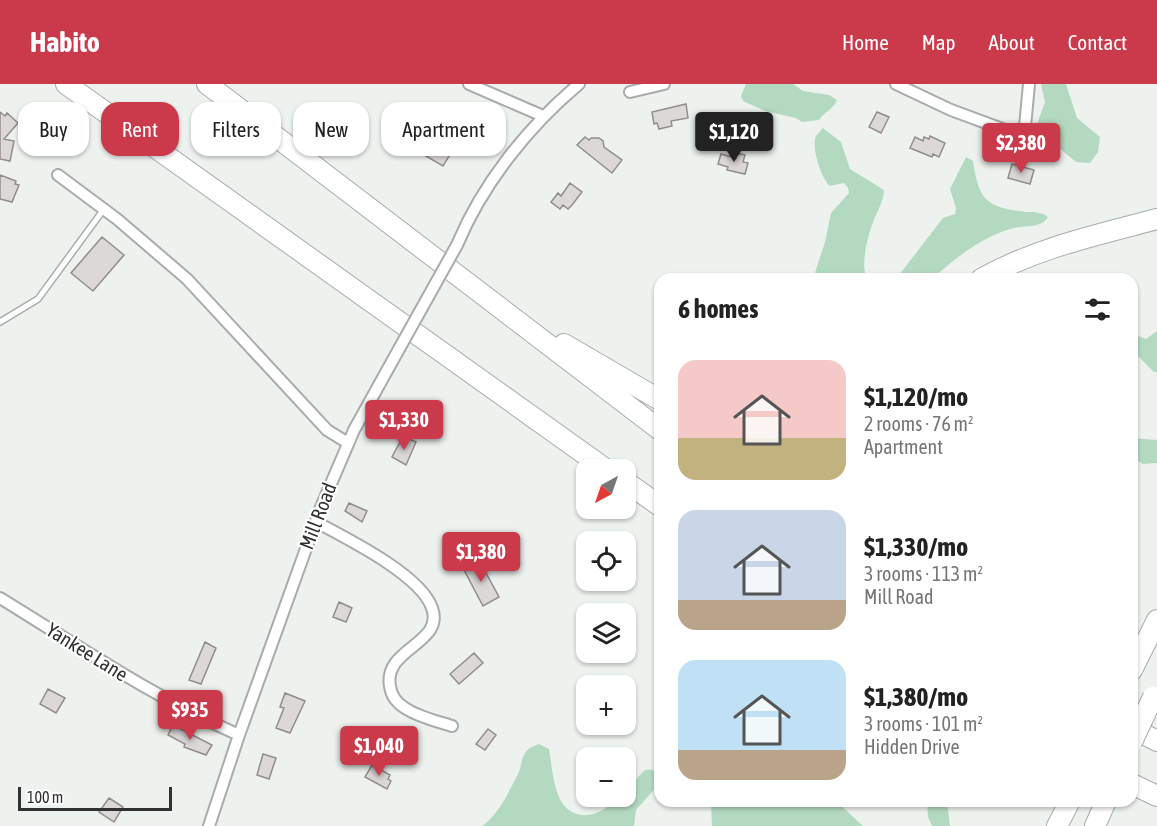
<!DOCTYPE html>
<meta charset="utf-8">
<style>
:root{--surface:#fff;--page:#f6f6f6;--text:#222;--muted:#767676;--accent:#cb3a4b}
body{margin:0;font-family:"Asap Condensed",sans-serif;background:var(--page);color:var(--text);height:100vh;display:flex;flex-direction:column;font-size:22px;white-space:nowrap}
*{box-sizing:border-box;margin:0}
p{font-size:20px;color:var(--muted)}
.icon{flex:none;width:33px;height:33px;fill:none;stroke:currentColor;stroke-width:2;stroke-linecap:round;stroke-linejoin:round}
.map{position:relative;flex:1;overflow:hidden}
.side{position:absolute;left:654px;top:189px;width:484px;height:534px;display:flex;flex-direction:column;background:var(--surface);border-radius:18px;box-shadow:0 2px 4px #0004}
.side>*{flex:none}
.hud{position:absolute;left:18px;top:18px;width:546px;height:54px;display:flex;gap:12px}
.needle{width:39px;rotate:220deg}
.controls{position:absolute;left:576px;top:375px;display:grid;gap:12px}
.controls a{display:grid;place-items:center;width:60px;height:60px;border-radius:12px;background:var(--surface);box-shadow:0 2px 4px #0004;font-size:30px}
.scale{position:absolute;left:18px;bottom:15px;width:154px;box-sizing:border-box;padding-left:6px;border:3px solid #303130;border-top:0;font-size:16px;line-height:21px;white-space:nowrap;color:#303130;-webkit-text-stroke:4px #fff;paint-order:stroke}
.price{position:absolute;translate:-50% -51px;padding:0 14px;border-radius:6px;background:var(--accent);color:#fff;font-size:20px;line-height:39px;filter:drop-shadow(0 2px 3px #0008)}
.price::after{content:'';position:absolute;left:50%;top:36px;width:18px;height:14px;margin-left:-9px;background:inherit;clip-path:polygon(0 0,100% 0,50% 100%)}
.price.on{background:#222;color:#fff}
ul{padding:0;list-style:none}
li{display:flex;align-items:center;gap:18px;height:150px;padding:0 24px}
li span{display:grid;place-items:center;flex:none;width:168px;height:120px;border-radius:18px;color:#555}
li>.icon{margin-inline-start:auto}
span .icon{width:72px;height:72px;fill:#fffc;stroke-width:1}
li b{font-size:26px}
h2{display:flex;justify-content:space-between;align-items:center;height:72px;padding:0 24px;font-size:26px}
.chip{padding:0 21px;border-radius:18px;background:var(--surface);box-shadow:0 2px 4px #0004;font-size:21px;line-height:54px}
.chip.on{background:var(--accent);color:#fff}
header{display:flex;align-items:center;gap:36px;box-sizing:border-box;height:84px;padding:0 30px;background:var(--accent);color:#fff}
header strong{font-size:28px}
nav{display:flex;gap:33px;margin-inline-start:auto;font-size:21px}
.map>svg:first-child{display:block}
</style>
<header>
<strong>Habito</strong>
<nav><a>Home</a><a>Map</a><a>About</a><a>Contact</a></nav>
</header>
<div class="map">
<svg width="1157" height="742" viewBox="0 0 1157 742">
<rect width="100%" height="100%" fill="#eef2ef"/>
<!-- green -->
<path fill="#b4d9c1" d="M746 0H793L803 7 829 11 837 16C833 26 825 27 819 36L802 38 796 34 765 27 743 17 741 12Z
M1041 0H1066L1077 34 1100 53 1098 68 1090 79 1076 78 1042 50 1037 40 1045 18Z
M823 44 841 58 850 85 884 106C884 116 877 128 873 138 868 152 860 181 867 195H813L825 158 831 129 849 109 848 104 844 99 830 102C821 94 811 63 816 52 817 51 822 45 823 44Z
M966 73 973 77C979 117 986 123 1026 128 1035 128 1042 128 1048 133 1040 145 1027 141 1014 144 984 151 954 175 932 195H896L943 134 955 130 956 124 950 105Z
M1157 247V288H1154L1139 273 1133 272V250L1146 255Z
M1132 354 1157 356V379L1143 380 1133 374Z
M539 660 549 665C552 682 553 706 563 720 579 741 605 729 618 713L626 712V704C640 698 642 675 660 691V699L636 726 634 742H482C498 731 508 709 517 692 525 677 518 667 539 660Z
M711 717H836L863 742H712Z
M927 717H947L950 742H932L928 733Z"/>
<!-- building -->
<path fill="#ddd8d8" stroke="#928d8d" stroke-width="1.5" d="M686 20 688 34 671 37 672 42 659 45 657 39 654 40 652 28Z
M0 28 5 32 7 29 18 39 4 55 14 57 10 77 0 75Z
M877 28 889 33 881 49 869 43Z
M930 52 945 59 939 73 933 70 932 73 910 64 915 53 923 57 924 53 929 55Z
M585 53 589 56 591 54H599L603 57 604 63 622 76 612 89 577 61Z
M439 59 451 69 443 82 419 68 424 60 431 64 433 60 437 62Z
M737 69 745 71 743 78 748 79 745 90 727 86 728 83 718 80 721 70 736 74Z
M1012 80 1034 86 1030 100 1008 94Z
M0 91 16 97 15 100 19 101 12 118 0 115Z
M570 99 582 108 572 121 568 125 563 121 560 125 551 118 558 109 561 112Z
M102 153 124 171 93 207 71 189Z
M407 354 416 358 406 381 392 373 400 358 404 360Z
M349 419 367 427 362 438 345 427Z
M479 476 499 513 483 522 463 484Z
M339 518 352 524 346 538 333 533Z
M205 558 216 564 201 600 189 596Z
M474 569 483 579 459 600 450 590Z
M48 605 65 614 56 629 40 620Z
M285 609 305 617 290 649 276 644 284 624 280 623Z
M173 641 212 661 206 671 184 663 185 660 168 651Z
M488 645 496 651 485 666 476 660Z
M263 670 276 674 269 695 257 691Z
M372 681 390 691 388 695 391 697 387 705 365 693Z
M109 714 123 723 114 738 99 728Z"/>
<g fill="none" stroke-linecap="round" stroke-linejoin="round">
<!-- service casing -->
<g stroke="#a9acaa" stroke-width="8">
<path id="service" d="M0 238 38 215 104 125"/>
</g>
<!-- minor casing -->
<g stroke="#a9acaa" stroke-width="14">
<path id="minor" d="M469 0 543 32
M896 0 951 26 1024 53 1049 67
M630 8 664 0
M1024 53 1029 0
M58 91 117 135 187 195 327 346 348 359
M457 161C483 99 528 43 579 0
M316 438C346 454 421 491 432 524 445 560 383 564 390 602 391 611 397 619 405 624 418 633 437 637 452 642
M0 514C78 562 155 614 239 651
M209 742 239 651 321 423 354 346 399 265"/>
</g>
<!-- motorway casing -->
<g stroke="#a9acaa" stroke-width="22">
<path id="motorway" d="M66 0 607 386
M207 0 660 346
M981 195C1036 164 1097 151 1157 135
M564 260 660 316
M626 398 660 422
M1132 586 1157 536
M1132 644 1157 657
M1132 700 1157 712
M1057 742 1070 717
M1095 742 1106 717"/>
</g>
<!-- service -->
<use href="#service" stroke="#fff" stroke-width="5"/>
<!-- minor -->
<use href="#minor" stroke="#fff" stroke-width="10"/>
<!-- motorway -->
<use href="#motorway" stroke="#fff" stroke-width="20"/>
<!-- minor-bridge casing -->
<g stroke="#a9acaa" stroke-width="14" stroke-linecap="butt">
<path id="minor-bridge" d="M399 265 457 161"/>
</g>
<!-- motorway-bridge casing -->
<g stroke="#a9acaa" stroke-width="22" stroke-linecap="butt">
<path id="motorway-bridge" d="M1132 658 1153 613"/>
</g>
<!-- minor-bridge -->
<use href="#minor-bridge" stroke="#fff" stroke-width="10"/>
<!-- motorway-bridge -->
<use href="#motorway-bridge" stroke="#fff" stroke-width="20"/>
</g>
<g text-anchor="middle" stroke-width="4.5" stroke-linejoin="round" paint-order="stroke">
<!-- street labels -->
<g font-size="20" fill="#303130" stroke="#fff">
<text transform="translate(318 432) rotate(-69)" y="7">Mill Road</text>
<text transform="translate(87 568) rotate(32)" y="7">Yankee Lane</text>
</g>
</g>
</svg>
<div class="controls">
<a><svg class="needle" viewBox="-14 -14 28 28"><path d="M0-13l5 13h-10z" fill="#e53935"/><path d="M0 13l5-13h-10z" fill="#767676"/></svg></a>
<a><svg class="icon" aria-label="locate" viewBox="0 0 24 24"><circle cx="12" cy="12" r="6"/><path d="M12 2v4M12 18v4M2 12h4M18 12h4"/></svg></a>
<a><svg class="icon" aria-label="layers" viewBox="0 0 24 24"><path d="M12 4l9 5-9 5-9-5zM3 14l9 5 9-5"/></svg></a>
<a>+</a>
<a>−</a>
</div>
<div class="scale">100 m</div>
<b class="price on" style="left:734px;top:79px">$1,120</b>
<b class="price" style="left:1021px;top:90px">$2,380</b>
<b class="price" style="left:404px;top:367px">$1,330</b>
<b class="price" style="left:481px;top:499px">$1,380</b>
<b class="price" style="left:190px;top:657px">$935</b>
<b class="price" style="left:379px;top:693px">$1,040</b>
<div class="hud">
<a class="chip">Buy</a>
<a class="chip on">Rent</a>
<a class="chip">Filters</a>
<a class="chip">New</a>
<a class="chip">Apartment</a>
</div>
<section class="side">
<h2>6 homes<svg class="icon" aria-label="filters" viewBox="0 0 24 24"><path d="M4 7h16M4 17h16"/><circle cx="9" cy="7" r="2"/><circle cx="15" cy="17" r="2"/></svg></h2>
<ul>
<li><span style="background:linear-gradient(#f6c9c9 65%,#c2b280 0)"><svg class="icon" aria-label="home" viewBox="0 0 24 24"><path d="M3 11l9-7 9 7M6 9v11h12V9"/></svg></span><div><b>$1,120/mo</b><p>2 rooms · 76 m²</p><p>Apartment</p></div></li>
<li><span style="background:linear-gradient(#c9d6e8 75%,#b9a48a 0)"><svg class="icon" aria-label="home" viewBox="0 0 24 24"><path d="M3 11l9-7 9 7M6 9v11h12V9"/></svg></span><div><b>$1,330/mo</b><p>3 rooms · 113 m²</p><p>Mill Road</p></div></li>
<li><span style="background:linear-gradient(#bfe0f5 75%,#b9a48a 0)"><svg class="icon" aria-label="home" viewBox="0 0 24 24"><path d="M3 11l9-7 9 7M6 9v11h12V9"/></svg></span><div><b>$1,380/mo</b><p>3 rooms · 101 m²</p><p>Hidden Drive</p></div></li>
</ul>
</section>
</div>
